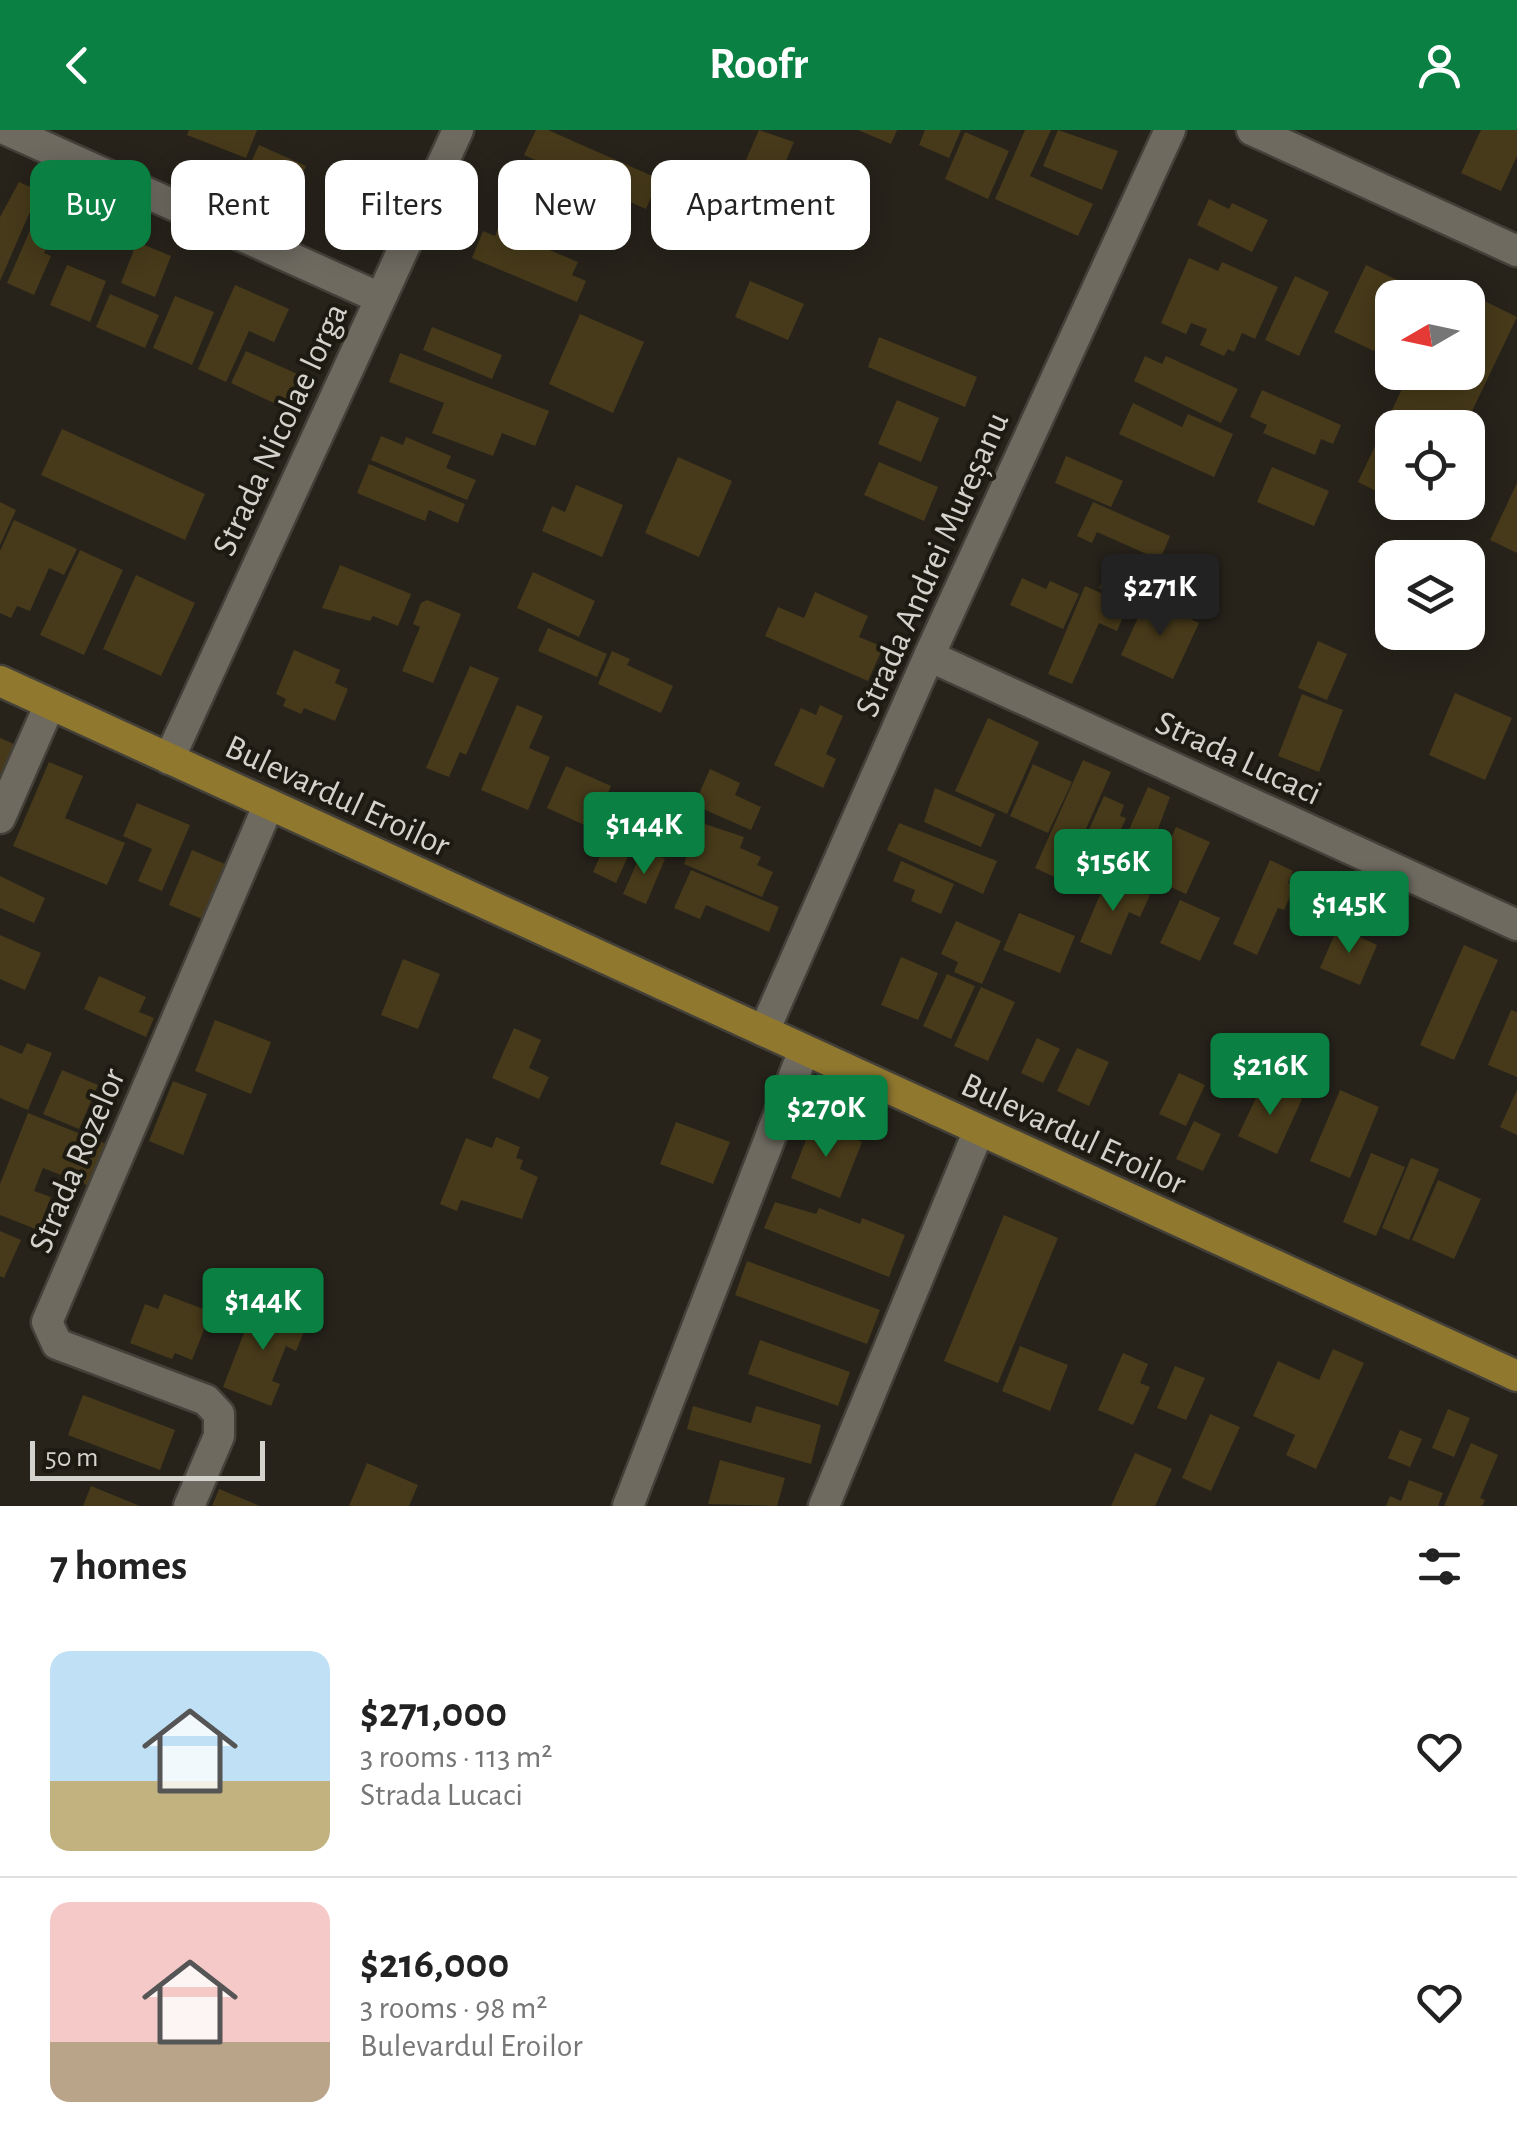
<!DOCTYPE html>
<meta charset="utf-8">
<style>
:root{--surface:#fff;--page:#f6f6f6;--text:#222;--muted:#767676;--line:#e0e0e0;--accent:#0b8043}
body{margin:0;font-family:"Alegreya Sans",sans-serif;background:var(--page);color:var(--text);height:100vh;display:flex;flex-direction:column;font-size:38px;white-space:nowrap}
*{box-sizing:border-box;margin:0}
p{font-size:32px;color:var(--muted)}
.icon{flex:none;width:55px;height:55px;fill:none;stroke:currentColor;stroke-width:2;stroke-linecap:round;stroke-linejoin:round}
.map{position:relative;height:1376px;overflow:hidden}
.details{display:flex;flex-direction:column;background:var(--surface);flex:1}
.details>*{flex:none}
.guide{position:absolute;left:30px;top:30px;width:1000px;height:90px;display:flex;gap:20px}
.needle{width:65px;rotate:261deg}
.tools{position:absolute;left:1375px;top:150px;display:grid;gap:20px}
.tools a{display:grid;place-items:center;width:110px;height:110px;border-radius:20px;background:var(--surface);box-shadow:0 5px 25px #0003;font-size:50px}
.scale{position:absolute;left:30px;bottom:25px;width:235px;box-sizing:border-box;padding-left:10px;border:5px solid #d4d2cc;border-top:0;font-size:28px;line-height:35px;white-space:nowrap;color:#d4d2cc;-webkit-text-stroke:8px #1d1a12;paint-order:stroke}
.price{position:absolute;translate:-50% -85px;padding:0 22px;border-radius:10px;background:var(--accent);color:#fff;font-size:32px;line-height:65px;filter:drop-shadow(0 2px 5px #0008)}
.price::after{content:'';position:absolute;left:50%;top:60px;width:30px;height:22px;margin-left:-15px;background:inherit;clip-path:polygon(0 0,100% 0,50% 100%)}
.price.current{background:#222;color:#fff}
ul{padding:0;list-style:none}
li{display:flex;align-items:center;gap:30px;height:250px;padding:0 50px}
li+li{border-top:2px solid var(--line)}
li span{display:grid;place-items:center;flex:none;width:280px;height:200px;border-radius:20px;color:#555}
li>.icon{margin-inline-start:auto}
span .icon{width:120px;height:120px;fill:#fffc;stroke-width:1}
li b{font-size:42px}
h2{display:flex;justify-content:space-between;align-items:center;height:120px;padding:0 50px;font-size:42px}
.tag{padding:0 35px;border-radius:20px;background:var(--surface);box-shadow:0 5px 25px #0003;font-size:35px;line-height:90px}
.tag.current{background:var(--accent);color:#fff}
header{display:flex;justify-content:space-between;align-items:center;height:130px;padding:0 50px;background:var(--accent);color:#fff;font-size:45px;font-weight:700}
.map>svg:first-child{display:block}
</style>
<header><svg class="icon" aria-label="back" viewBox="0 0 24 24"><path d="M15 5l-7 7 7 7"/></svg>Roofr<svg class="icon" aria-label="person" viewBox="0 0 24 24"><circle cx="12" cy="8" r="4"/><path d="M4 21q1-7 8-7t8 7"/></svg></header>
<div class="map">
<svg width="1517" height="1376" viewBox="0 0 1517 1376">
<rect width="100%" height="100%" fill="#27231b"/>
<!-- building -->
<path fill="#473a1a" d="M189 0H257L246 28 187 5Z
M536 0H548L659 49 646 79 524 25Z
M759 0 794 12 764 82 730 67Z
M858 0H897L891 14Z
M925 0H961L949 28 919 15Z
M1025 0H1051L1030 46 1093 74 1078 106 995 69Z
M1058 0 1118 21 1102 60 1043 36Z
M1481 0H1517V26L1501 61 1461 43Z
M965 2 1009 21 988 69 945 49Z
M259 15 306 36 289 75 241 54Z
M19 52 39 61 0 151V87Z
M669 53 755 88 741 120 656 85Z
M45 66 65 75 44 123 51 126 34 165 7 153Z
M1209 69 1229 79 1232 73 1268 90 1252 122 1197 95Z
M498 98 520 107 523 101 550 112 547 119 578 132 572 145 586 151 577 172 472 128 483 101 495 106Z
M137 112 171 126 155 167 121 153Z
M1189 128 1218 141 1222 132 1278 157 1255 209 1242 203 1234 222 1228 219 1224 226 1200 215 1207 199 1191 193 1186 204 1161 193Z
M67 135 106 151 90 192 50 175Z
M1366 135 1397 150 1377 194 1385 198 1374 221 1334 202Z
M1295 146 1329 162 1299 226 1265 210Z
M750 151 804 174 788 210 735 187Z
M235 155 289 179 274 212 249 201 226 252 198 239Z
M1452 155 1517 187 1464 298H1392V369L1358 352 1410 242H1468V168H1446Z
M110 164 159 185 145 218 96 197Z
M175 166 214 182 192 235 153 218Z
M580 184 644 212 613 283 549 254Z
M432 197 502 225 492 249 423 220Z
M879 207 977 247 965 277 868 237Z
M246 221 304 247 289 280 231 253Z
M400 223 549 281 535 316 502 303 493 326 432 303 444 273 389 252Z
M1145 226 1162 234 1166 226 1238 259 1221 293 1134 251Z
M1262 260 1341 295 1333 314 1321 309 1315 325 1263 303 1267 295 1250 287Z
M897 270 939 288 921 332 878 314Z
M1133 273 1182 297 1188 284 1233 304 1214 347 1119 304Z
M62 299 205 364 185 410 41 345Z
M381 306 403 315 406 307 451 326 446 338 476 350 467 370 371 330Z
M1066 326 1123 351 1111 377 1055 353Z
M678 327 732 351 699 427 645 403Z
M879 332 938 357 924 391 864 365Z
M369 334 465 374 458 393 429 380 425 391 357 363Z
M1272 337 1329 361 1314 396 1257 372Z
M1517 353V423L1490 410Z
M576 355 623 375 602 427 542 401 552 376 565 382Z
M0 372 16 380 0 415Z
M1093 372 1170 406 1160 430 1097 402 1092 413 1077 406Z
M14 390 77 419 64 445 49 438 30 481 17 476 11 488 0 483V421Z
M80 420 123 440 84 525 40 505Z
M1113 428 1152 447 1138 477 1099 458Z
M340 435 411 464 398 496 373 486 370 491 322 478Z
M533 442 595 471 579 507 517 478Z
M136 445 195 473 161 546 103 519Z
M1022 448 1046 459 1050 451 1079 464 1063 499 1010 475Z
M1085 456 1128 475 1117 501 1099 493 1072 554 1048 544Z
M815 462 868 486 859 507 883 517 868 551 765 506 778 477 804 488Z
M1147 468 1199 493 1173 549 1121 525Z
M427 470 461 484 433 553 402 541 420 497 413 494 421 473Z
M548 498 607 524 597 547 538 521Z
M1318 511 1347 524 1327 570 1298 558Z
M294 520 340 540 335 553 348 559 335 591 304 578 301 584 283 576 286 569 276 564Z
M612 521 630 529 627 535 673 556 661 583 598 554Z
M470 536 499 548 466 625 460 622 449 647 426 638Z
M1455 563 1512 588 1485 650 1429 625Z
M1302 564 1343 580 1319 642 1278 626Z
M517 575 543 586 529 618 550 627 528 680 481 660Z
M820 575 843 586 826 624 836 629 823 658 774 635 801 578 816 585Z
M988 588 1039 612 1007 684 955 661Z
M0 608 14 614 0 647Z
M1083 630 1111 642 1063 751 1035 738Z
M49 632 83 646 65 688 125 713 107 755 13 716Z
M1033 634 1072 652 1048 703 1010 686Z
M566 636 611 656 591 698 547 678Z
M710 639 740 653 735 665 761 677 751 700 694 675Z
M1148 657 1170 667 1143 739 1117 727Z
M935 658 995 684 981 717 924 692Z
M1104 666 1124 675 1120 686 1126 688 1095 759 1068 747Z
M137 673 190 695 162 761 138 751 152 719 123 706Z
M623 675 646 686 616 753 593 742Z
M696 691 744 707 740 718 761 727 757 735 773 742 762 767 684 734 687 725 682 723Z
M899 693 997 731 983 764 887 720Z
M1176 697 1210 712 1186 764 1153 749Z
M643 719 665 729 646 774 623 764Z
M192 720 225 734 202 789 169 775Z
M1270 730 1293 741 1288 753 1295 756 1284 780 1278 778 1257 825 1233 814Z
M901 731 954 754 941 784 911 771 915 760 893 751Z
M691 740 779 777 769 802 706 775 700 789 674 778Z
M0 746 45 768 34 793 0 778Z
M1108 746 1150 765 1140 787 1129 782 1111 825 1080 812Z
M1180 770 1220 788 1200 831 1160 813Z
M1019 783 1075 806 1060 843 1003 820Z
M956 791 1001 811 982 854 954 842 958 832 941 824Z
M1338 797 1377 815 1360 855 1320 838Z
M0 805 41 823 25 860 0 849Z
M1464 815 1498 830 1454 930 1420 915Z
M901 827 938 843 918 890 881 875Z
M403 829 440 844 418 899 381 885Z
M947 844 975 856 951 909 923 896Z
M99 846 146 867 139 882 154 888 146 907 84 879Z
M981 857 1015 872 988 931 954 916Z
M1511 880 1517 882V947L1488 935Z
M215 890 271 912 251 964 195 941Z
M514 898 541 910 529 938 549 947 539 969 492 948Z
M1037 908 1060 919 1043 953 1021 943Z
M27 913 52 923 28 980 0 968V915L22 924Z
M1077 918 1109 932 1089 976 1057 961Z
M62 940 98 955 79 999 43 984Z
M1179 943 1205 955 1186 996 1159 984Z
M173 951 207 964 183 1025 149 1011Z
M1264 951 1302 969 1277 1024 1238 1006Z
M1340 960 1379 977 1350 1048 1310 1031Z
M1517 960V1005L1500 997Z
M28 983 106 1014 89 1056 43 1038 34 1061 51 1067 38 1100 0 1085V1054Z
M1194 991 1221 1004 1203 1041 1176 1029Z
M676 992 730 1012 713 1054 660 1034Z
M813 992 862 1012 840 1068 791 1048Z
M496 1007 520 1017 516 1028 523 1030 520 1039 538 1047 522 1089 461 1070 457 1081 440 1074 466 1008 492 1018Z
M1371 1023 1405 1037 1376 1106 1343 1092Z
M1411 1028 1439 1039 1409 1110 1382 1098Z
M1438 1050 1481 1069 1454 1129 1412 1110Z
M775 1072 816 1084 819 1078 860 1094 862 1088 905 1105 889 1147 764 1098Z
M1004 1085 1058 1108 998 1253 944 1231Z
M0 1101 21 1110 4 1148 0 1146Z
M747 1131 880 1180 867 1214 735 1165Z
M164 1164 211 1182 192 1230 175 1223 172 1229 130 1213 145 1174 158 1179Z
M256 1172 308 1192 296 1221 286 1216 272 1251 280 1254 271 1276 223 1257Z
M760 1210 850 1242 838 1276 748 1244Z
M1020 1216 1068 1235 1050 1281 1002 1261Z
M1333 1219 1364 1233 1316 1339 1286 1325 1295 1305 1253 1286 1278 1231 1319 1250Z
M1123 1223 1148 1234 1140 1253 1150 1257 1133 1295 1098 1280Z
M1175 1236 1205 1248 1186 1290 1157 1278Z
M83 1265 175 1300 160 1340 68 1305Z
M693 1276 751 1293 756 1276 821 1295 811 1334 687 1299Z
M1448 1279 1470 1288 1454 1327 1432 1318Z
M1210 1284 1240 1297 1211 1361 1182 1348Z
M1400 1300 1422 1309 1410 1337 1388 1328Z
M1471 1313 1498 1325 1480 1368 1485 1370 1482 1376H1444Z
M1135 1323 1172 1339 1155 1376H1111Z
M720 1330 785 1348 777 1376 708 1374Z
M367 1333 418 1355 409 1376H349Z
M1409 1350 1443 1363 1438 1376H1386L1390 1366 1401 1371Z
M91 1356 140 1376H83Z
M219 1359 260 1376H212Z"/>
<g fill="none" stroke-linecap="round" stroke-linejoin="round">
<!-- minor casing -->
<g stroke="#434039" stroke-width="35">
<path id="minor" d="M7 0 380 168
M1252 0 1517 121
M929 526 1517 795
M169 629 458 0
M0 688 50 574
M764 901 929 526 1170 0
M189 1376 219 1306V1284L206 1270 57 1214 47 1192 269 674
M628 1376 804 920
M824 1376 979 1000"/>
</g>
<!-- major casing -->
<g stroke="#434039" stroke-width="35">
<path id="major" d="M0 551 1517 1246"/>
</g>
<!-- minor -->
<use href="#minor" stroke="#6e6a60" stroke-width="30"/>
<!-- major -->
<use href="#major" stroke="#91782f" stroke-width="30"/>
</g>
<g text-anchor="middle" stroke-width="8" stroke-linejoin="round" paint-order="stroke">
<!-- street labels -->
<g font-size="35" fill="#d4d2cc" stroke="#1d1a12">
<text transform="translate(279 299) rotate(-65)" y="12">Strada Nicolae Iorga</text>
<text transform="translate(931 434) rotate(-66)" y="12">Strada Andrei Mureșanu</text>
<text transform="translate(1239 627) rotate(25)" y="12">Strada Lucaci</text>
<text transform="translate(338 665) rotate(25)" y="12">Bulevardul Eroilor</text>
<text transform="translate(1074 1003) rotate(25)" y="12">Bulevardul Eroilor</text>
<text transform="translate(76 1030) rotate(-67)" y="12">Strada Rozelor</text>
</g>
</g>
</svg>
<div class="tools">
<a><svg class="needle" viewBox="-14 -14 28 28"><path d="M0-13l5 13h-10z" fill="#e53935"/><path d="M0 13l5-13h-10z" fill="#767676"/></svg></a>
<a><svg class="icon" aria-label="locate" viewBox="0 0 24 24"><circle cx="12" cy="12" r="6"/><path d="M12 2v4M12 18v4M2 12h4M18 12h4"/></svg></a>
<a><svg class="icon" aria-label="layers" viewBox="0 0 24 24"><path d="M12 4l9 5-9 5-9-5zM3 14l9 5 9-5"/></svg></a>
</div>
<div class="scale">50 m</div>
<b class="price current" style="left:1160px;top:509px">$271K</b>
<b class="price" style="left:644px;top:747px">$144K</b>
<b class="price" style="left:1113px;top:784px">$156K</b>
<b class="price" style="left:1349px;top:826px">$145K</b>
<b class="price" style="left:1270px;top:988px">$216K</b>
<b class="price" style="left:826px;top:1030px">$270K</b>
<b class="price" style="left:263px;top:1223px">$144K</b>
<div class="guide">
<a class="tag current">Buy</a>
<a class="tag">Rent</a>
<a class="tag">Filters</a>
<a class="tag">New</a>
<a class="tag">Apartment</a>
</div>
</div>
<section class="details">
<h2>7 homes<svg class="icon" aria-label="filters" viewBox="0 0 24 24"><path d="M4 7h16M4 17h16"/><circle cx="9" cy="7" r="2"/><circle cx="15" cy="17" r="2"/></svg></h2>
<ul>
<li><span style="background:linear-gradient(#bfe0f5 65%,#c2b280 0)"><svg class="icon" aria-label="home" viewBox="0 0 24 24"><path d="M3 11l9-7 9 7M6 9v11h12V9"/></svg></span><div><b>$271,000</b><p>3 rooms · 113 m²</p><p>Strada Lucaci</p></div><svg class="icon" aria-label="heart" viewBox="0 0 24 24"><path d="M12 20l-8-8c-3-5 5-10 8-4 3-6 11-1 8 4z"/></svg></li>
<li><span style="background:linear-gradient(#f6c9c9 70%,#b9a48a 0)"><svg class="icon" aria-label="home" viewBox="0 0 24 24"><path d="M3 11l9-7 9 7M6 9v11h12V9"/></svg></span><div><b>$216,000</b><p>3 rooms · 98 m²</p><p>Bulevardul Eroilor</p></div><svg class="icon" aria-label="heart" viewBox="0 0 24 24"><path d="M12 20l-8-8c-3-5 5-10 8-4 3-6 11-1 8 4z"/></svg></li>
</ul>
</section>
